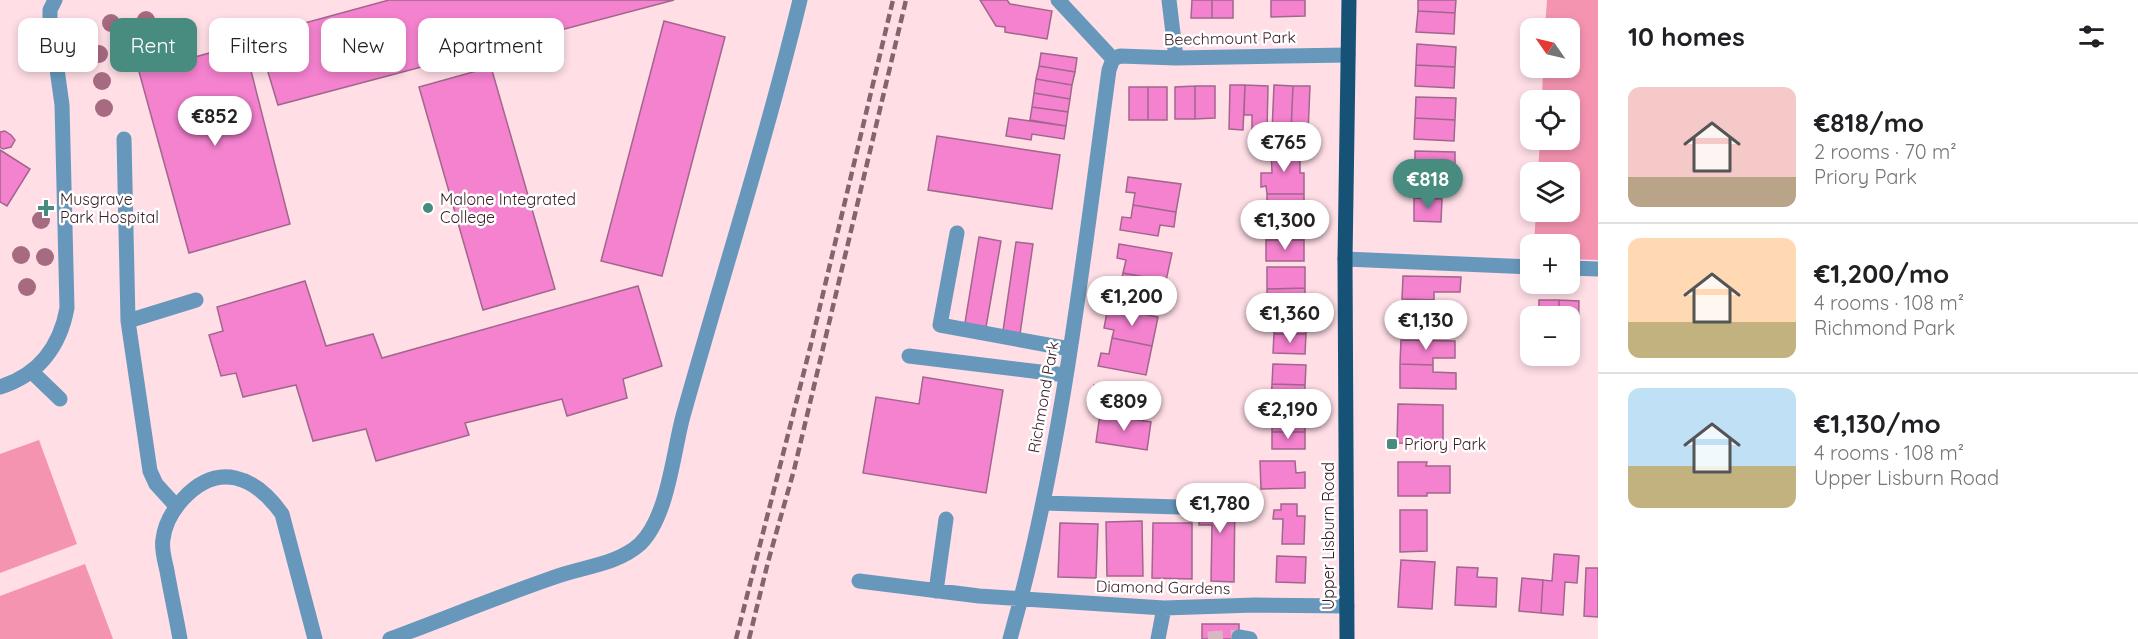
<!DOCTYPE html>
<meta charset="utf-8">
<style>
:root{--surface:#fff;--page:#f6f6f6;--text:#202124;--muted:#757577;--line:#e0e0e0;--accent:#488c80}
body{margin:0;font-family:Quicksand,sans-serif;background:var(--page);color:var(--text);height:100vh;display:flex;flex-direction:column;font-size:22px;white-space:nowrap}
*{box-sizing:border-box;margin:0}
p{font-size:20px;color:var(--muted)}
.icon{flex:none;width:33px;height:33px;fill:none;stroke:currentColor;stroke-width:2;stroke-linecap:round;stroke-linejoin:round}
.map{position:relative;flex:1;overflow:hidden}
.side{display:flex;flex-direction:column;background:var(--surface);width:540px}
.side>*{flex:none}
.banner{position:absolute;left:18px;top:18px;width:570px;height:54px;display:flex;gap:12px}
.needle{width:39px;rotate:304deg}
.controls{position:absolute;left:1520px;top:18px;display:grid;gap:12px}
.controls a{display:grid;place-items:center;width:60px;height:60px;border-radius:12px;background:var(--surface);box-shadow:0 3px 9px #0003;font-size:30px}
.price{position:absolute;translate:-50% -51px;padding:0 14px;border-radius:21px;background:#fff;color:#222;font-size:20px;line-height:39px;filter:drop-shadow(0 2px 3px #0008)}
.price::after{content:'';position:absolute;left:50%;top:36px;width:18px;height:14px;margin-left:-9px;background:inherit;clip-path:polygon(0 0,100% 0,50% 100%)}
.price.selected{background:var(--accent);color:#fff}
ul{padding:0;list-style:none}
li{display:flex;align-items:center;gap:18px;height:150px;padding:0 30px}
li+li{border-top:2px solid var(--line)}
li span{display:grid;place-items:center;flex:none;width:168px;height:120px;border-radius:12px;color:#555}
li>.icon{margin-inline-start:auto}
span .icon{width:72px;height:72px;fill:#fffc;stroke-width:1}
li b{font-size:26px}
h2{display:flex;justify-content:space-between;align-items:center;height:72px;padding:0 30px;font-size:26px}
.chip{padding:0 21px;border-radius:12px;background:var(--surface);box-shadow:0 3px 9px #0003;font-size:21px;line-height:54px}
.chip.selected{background:var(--accent);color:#fff}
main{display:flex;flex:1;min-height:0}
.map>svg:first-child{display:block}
</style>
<main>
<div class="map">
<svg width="1598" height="639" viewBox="0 0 1598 639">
<rect width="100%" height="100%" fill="#ffdee6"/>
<!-- green -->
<path fill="#f494b1" d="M1547 0H1598V260L1569 259V244H1534L1536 212H1569V172H1538L1540 140H1569V100H1542L1543 68H1569V28H1545Z
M39 440 77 544 0 573V454Z
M85 564 113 639H0V596Z"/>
<!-- building -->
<path fill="#f482cf" stroke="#a1668c" stroke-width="1.5" d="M389 0H674L278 105 257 36Z
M980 0H1007L1010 4 1052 11 1047 39 1005 32V27L996 26Z
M1192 0H1212V18H1191Z
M1212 0H1233V18H1212Z
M1271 0H1305V16L1271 17Z
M1418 0H1456L1455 13 1418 11Z
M1418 11 1455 13 1454 34 1416 32Z
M664 21 725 37 662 276 601 261Z
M1417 44 1456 47 1455 67 1416 65Z
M238 45 240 52 246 51 290 224 189 253 138 68 175 58 177 62Z
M1041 53 1077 58 1075 72 1039 66Z
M1416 65 1455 67 1454 88 1415 86Z
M1039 66 1075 72 1072 85 1036 79Z
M491 67 555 289 483 310 419 87Z
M1036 79 1072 85 1070 99 1034 93Z
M1230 85H1245L1243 130 1229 129Z
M1245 85 1268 86 1267 131H1252V115H1244Z
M1274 85 1293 86 1291 132 1272 131Z
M1195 86V119H1175V87Z
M1195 86H1215V118L1195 119Z
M1293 86H1310L1308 133 1291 132Z
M1129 87H1148V120H1129Z
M1148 87H1167V120H1148Z
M1034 93 1070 99 1068 112 1032 107Z
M1416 97 1456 98 1455 120 1415 118Z
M1032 107 1068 112 1066 126 1030 120Z
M1009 118 1066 126 1064 139 1032 134 1031 140 1006 136Z
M1415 118 1455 120 1454 141 1414 139Z
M5 131 11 135 15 140 11 147 3 149 0 147V132Z
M937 136 1060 155 1052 209 928 190Z
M1271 148H1300V173H1304V194H1267L1266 186 1261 187V173H1272Z
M0 150 30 169 7 206 0 202Z
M1415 151 1455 152V173L1415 172Z
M1415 172 1455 173V193H1415Z
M1128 177 1181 184 1176 212 1133 205 1135 193 1126 192Z
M1267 194H1304V215H1267Z
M1414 198 1442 199 1441 222 1414 221Z
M1133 205 1176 212 1174 227 1160 225 1158 236 1120 230 1122 217 1131 218Z
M1266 219H1303L1304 240H1266Z
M979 237 1001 241 986 327 965 323Z
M1266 240H1304V261H1266Z
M1016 242 1033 244 1020 334 1003 331Z
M1119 244 1172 253 1166 281 1123 273 1126 260 1117 258Z
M1267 267H1305V288L1267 289Z
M1123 273 1149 278 1147 287 1171 291 1167 311 1109 301 1111 291 1119 292Z
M1403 276 1461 277 1460 292H1434V300L1402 299Z
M305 281 326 346 373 334 382 358 638 286 662 366 623 379 627 398 567 416 562 399 465 423 469 435 376 461 366 429 313 441 296 385 243 397 236 373 221 376 209 335 223 331 217 307Z
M1305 288V310H1267V289Z
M1402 299 1434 300V310L1463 311V324L1401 323Z
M1539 300H1559V316H1539Z
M1559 300 1579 301 1578 350 1569 349V316H1559Z
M1118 309 1158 317 1152 346 1112 338 1114 330 1104 328 1107 312 1117 313Z
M1274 314 1306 315V334H1274Z
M1274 334H1306L1305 354 1273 353Z
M1112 338 1152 346 1146 375 1098 366 1101 353 1109 354Z
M1401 340 1455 341V358H1433V365L1400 364Z
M1273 364 1306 365 1305 385 1272 384Z
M1400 364 1433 365V372L1456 373V389L1400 388Z
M923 377 1003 390 986 493 863 473 876 397 919 404Z
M1272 384 1305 385 1304 406 1271 404Z
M1094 385 1148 393 1143 421 1100 414 1102 401 1092 400Z
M1398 404 1443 405V444L1397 443Z
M1100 414 1151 422 1147 450 1096 442Z
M1272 415H1305V432H1272Z
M1272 432H1305V449H1272Z
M1260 461H1295L1296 473 1305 472V488L1261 489Z
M1398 462H1427L1426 466H1450V493H1427V496H1398Z
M1200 495H1235L1234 582 1211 581 1212 525H1199Z
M1281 504H1297V516H1305L1304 544H1282L1283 519H1273L1274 510H1281Z
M1400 510H1427V551L1400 552Z
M1142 521 1143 576H1107L1106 522Z
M1060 523 1098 524 1096 578 1058 577Z
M1153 523H1192V579L1152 578Z
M1554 554 1579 556 1577 583 1565 582 1563 615 1541 613 1543 580 1552 581Z
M1277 556 1306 557 1305 583 1276 582Z
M1401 560 1435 562 1432 609 1398 607Z
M1457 567 1478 568 1477 577 1497 578 1496 607 1455 605Z
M1586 568H1598V617L1584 616Z
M1522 578 1543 580 1541 613 1519 611Z
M1202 624H1239V639H1202Z"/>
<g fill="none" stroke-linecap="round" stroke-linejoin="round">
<!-- minor-tunnel -->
<path stroke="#d8b7c0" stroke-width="15" stroke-dasharray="15 8" stroke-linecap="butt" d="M1208 639 1239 637"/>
<!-- minor -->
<path stroke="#6798bc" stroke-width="15" d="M1058 0 1113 59
M1169 0 1176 58
M1113 59 1120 56 1176 58 1348 55
M124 139 128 321 150 471 156 484 176 506
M957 233 940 325 1070 349
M1345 259 1530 267
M1569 268 1598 269
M128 321 196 300
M909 356 1065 375
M32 372 60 399
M0 387C38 375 60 347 67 308L62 105 50 19V10L55 0
M1043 503 1179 507
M859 581 979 596 1164 608 1255 605 1347 606
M936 591 946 519
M1239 637 1250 639
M180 639C176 616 171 594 167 571 165 561 161 549 163 539 165 523 172 511 183 499 218 461 255 476 282 514L315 639
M390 639C444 619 497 597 552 578 580 567 617 565 640 544 668 517 673 453 683 416 722 277 766 140 800 0
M1010 639C1062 454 1083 260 1109 70L1113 59
M1158 639 1164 608"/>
<!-- major -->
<path stroke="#165176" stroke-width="15" d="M1347 639 1345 259 1349 0"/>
<!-- rail -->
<path stroke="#84656e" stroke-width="4.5" stroke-dasharray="9 4.5" stroke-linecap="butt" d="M736 639 811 344 893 0
M749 639 768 562 794 470 906 0"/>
</g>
<!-- trees -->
<g fill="#a66a81">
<circle cx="146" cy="20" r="9"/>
<circle cx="111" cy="23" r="9"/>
<circle cx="99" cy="54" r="9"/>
<circle cx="102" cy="81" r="9"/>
<circle cx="104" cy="108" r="9"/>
<circle cx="41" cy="220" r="9"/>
<circle cx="21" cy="255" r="9"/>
<circle cx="45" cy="257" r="9"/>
<circle cx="27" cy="287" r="9"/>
</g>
<!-- markers -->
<g fill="#488c80" stroke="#fff" stroke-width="2">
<path d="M43 199h6v6h6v6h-6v6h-6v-6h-6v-6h6z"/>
<circle cx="428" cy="208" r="6"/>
<rect x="1386" y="438" width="12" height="12" rx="3"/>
</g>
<g text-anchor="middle" stroke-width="5" stroke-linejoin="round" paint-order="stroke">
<!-- street labels -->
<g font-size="16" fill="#3a1d26" stroke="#fff">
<text transform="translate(1230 38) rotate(-1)" y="6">Beechmount Park</text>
<text transform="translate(1043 397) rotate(-80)" y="6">Richmond Park</text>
<text transform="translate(1328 536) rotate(-90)" y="6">Upper Lisburn Road</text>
<text transform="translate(1163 587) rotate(1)" y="6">Diamond Gardens</text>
</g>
<!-- poi labels -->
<g font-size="16" fill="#3a1d26" stroke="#fff" text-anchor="start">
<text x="60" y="205">Musgrave<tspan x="60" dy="18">Park Hospital</tspan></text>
<text x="440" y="205">Malone Integrated<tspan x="440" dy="18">College</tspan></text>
<text x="1404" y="450">Priory Park</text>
</g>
</g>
</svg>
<div class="controls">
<a><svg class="needle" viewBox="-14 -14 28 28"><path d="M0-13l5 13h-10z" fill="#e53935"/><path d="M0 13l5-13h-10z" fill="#757577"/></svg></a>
<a><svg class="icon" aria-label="locate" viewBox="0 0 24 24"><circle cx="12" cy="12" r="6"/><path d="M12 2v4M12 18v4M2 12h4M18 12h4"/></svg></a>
<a><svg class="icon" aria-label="layers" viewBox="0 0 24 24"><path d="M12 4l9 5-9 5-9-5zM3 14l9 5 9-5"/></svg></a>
<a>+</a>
<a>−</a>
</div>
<b class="price" style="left:215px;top:147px">€852</b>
<b class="price" style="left:1284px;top:173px">€765</b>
<b class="price selected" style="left:1428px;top:210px">€818</b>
<b class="price" style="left:1285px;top:251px">€1,300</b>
<b class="price" style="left:1132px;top:327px">€1,200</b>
<b class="price" style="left:1290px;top:344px">€1,360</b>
<b class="price" style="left:1426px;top:351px">€1,130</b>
<b class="price" style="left:1124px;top:432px">€809</b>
<b class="price" style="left:1288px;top:440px">€2,190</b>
<b class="price" style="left:1220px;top:534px">€1,780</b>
<div class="banner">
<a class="chip">Buy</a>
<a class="chip selected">Rent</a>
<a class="chip">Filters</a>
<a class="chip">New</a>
<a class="chip">Apartment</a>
</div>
</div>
<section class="side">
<h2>10 homes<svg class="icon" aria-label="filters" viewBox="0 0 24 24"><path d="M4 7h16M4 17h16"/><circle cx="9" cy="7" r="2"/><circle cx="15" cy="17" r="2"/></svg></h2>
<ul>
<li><span style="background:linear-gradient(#f6c9c9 75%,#b9a48a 0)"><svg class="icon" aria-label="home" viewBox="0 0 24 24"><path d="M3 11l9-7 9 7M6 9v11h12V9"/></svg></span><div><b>€818/mo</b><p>2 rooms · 70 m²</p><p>Priory Park</p></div></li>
<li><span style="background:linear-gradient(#ffd9b3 70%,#c2b280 0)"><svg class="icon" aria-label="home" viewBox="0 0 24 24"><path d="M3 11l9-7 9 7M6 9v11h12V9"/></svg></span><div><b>€1,200/mo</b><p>4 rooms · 108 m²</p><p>Richmond Park</p></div></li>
<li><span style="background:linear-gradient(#bfe0f5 65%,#c2b280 0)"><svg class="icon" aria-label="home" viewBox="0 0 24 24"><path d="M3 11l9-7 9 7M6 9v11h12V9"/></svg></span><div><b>€1,130/mo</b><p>4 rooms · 108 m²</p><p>Upper Lisburn Road</p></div></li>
</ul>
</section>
</main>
